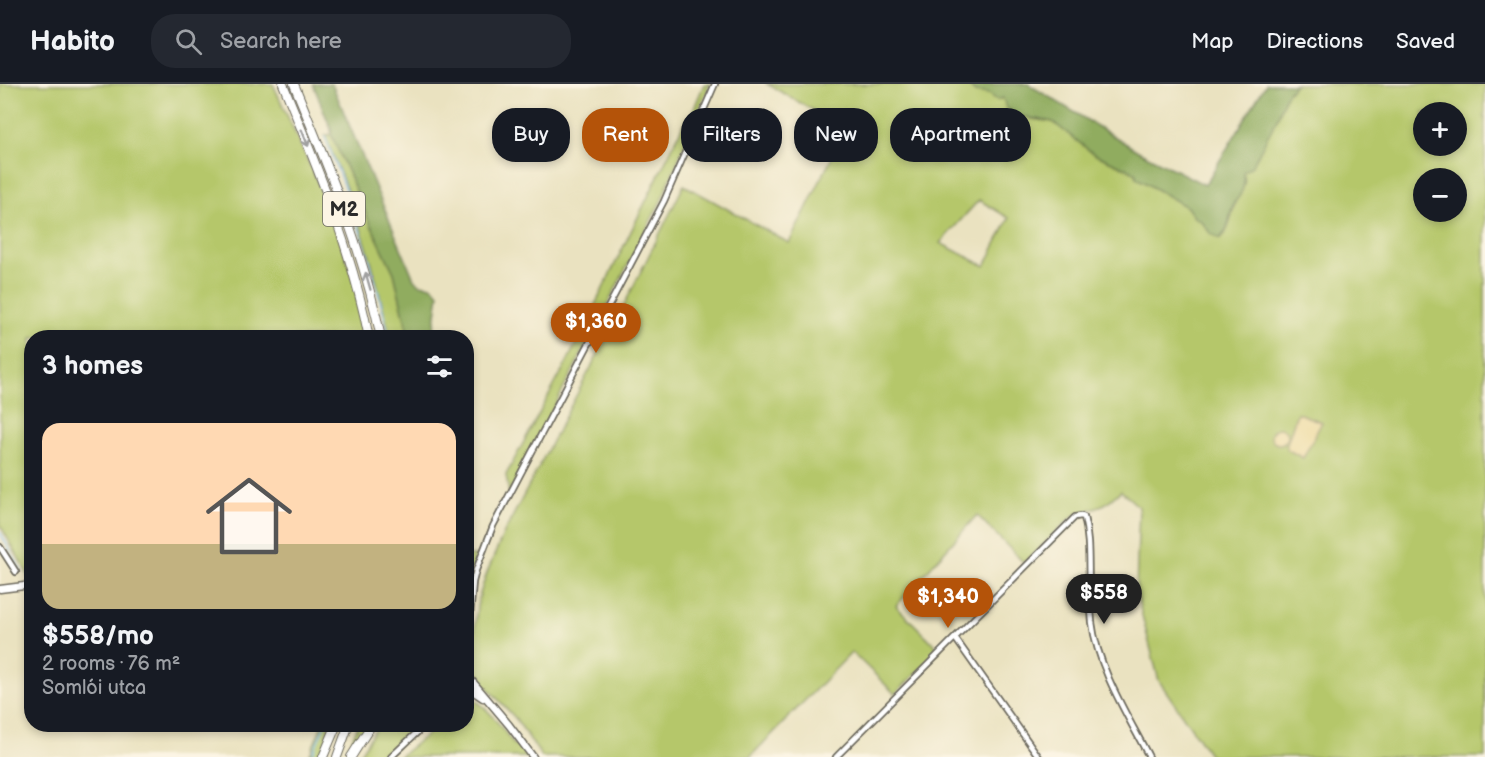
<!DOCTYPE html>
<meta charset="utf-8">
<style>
:root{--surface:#171b24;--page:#242831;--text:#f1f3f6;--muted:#9ea1a6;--line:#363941;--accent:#b45309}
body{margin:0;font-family:"Balsamiq Sans",sans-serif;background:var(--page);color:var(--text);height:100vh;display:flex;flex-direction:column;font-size:22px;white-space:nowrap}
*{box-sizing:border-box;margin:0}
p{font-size:20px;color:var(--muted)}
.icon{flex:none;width:33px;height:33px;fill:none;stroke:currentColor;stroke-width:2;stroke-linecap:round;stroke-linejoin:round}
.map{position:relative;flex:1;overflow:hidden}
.details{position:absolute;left:24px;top:246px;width:450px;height:402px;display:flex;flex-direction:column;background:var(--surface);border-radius:24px;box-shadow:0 3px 9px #0003}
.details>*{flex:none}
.hud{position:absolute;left:492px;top:24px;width:570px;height:54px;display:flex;gap:12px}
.buttons{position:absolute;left:1413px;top:18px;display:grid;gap:12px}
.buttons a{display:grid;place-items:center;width:54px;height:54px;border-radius:50%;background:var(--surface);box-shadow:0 3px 9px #0003;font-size:30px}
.price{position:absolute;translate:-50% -51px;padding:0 14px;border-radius:21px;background:var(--accent);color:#fff;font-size:20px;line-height:39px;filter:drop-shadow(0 2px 3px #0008)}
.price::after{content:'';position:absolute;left:50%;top:36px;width:18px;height:14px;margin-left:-9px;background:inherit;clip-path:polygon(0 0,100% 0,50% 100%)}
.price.active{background:#222;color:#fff}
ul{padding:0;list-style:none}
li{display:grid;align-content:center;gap:12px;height:318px;padding:0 18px}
li span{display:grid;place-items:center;height:186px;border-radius:18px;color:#555}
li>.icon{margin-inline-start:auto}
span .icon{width:108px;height:108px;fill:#fffc;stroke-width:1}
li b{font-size:26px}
h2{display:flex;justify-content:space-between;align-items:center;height:72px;padding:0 18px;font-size:26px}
.tag{padding:0 21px;border-radius:24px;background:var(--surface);box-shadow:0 3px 9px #0003;font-size:21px;line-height:54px}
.tag.active{background:var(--accent);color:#fff}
header{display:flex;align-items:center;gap:36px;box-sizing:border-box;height:84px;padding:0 30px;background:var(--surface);border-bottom:2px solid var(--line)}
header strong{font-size:28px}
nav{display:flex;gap:33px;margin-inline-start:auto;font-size:21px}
.search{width:420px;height:54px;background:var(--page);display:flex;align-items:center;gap:15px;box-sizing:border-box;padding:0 21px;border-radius:24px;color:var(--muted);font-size:22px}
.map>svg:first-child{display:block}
</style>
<header>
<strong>Habito</strong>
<div class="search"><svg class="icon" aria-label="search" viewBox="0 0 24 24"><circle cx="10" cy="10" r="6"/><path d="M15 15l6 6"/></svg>Search here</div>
<nav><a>Map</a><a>Directions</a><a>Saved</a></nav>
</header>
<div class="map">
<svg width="1485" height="673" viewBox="0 0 1485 673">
<rect width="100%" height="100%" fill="#fcf5e5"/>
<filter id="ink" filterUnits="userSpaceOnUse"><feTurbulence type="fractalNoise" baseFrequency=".0167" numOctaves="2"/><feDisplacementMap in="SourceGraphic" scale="12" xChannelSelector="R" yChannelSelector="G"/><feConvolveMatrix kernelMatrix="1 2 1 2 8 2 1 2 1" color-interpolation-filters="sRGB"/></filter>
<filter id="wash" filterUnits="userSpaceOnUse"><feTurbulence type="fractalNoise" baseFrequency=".008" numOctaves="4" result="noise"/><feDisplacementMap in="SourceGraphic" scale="24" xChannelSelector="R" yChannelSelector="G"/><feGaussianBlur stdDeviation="1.35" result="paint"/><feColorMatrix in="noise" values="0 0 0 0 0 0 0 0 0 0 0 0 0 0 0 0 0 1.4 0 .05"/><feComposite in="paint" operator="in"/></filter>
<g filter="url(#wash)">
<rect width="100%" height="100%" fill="#eae2c0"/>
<!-- green -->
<path fill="#b5c76b" stroke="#70794b" stroke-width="1.5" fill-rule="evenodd" d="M0 0H273L333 133 354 197 365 253 32 254V496L29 497 27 489 0 441Z
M704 0H710L661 117 509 410 506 391 568 276 686 35 692 29Z
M767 0H967L975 8 989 10 997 16 1003 14 1031 35 1053 38 1094 70 1135 88 1137 94 1187 123 1194 133 1202 138 1210 149 1220 155 1225 150 1229 141 1243 88 1277 35 1286 11 1295 0H1485V673H1211L1159 597 1136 508 1139 423 1121 407 1105 420 1073 432 1024 479 977 431 896 522 940 566 895 610 852 568 750 673H542L516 635 474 589C468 572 472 568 474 552 475 542 476 533 477 523 482 497 494 472 505 447L627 215 684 101 789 159 846 45ZM1424 28H1456V62H1424ZM1424 94H1456V128H1424ZM979 116 1009 134 985 182 940 159Z
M331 50 370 139 394 189 409 253H390L371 176 356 129 325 52Z
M467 472H476L467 505V522Z
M467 612C486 619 502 644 514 661H520L529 673H399L439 641 466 640Z
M322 641H330L324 662 319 673H309Z
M358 641H369L345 673Z
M378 641H422L401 657 387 673H358Z"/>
<!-- forest -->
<path fill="#90ac5f" stroke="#5e6c45" stroke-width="1.5" d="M313 0H332L414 195 420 200 432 202 439 210 433 253H409L394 189 370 139 331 50V45Z
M967 0H1028L1138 67 1205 101 1266 0H1295L1286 11 1277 35 1252 82 1243 88C1246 94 1244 104 1240 111 1239 114 1236 116 1234 119 1229 131 1230 144 1220 155L1210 149 1202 138 1194 133 1187 123 1137 94 1135 88 1094 70 1053 38 1020 32 1006 24 1003 14 997 16 989 10 975 8Z"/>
<!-- sand -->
<path fill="#eeda9e" stroke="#8c8264" stroke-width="1.5" d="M1297 329 1322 338 1303 374 1288 366 1286 362Z
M1271 352a8 8 0 1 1 16 0a8 8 0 1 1-16 0Z"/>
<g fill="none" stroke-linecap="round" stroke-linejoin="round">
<!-- stream -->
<path stroke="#7ebef3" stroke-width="1.5" d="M325 53C351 119 375 184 389 254
M0 448 21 487
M311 673 325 640"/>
</g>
</g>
<g filter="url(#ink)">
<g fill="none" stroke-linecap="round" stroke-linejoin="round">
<!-- minor casing -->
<g stroke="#6e6b5f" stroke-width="8">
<path id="minor" d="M0 463 16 488
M955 554 1039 673
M466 561 468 555 473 498 476 486 493 442 664 117 715 0
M391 673 426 640
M836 673 1075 433 1081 432 1084 433C1090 456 1088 478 1089 502 1090 514 1091 526 1092 538 1097 583 1129 634 1149 673"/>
</g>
<!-- tertiary casing -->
<g stroke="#6e6b5f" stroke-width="9">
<path id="tertiary" d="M0 505 32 501
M466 590 509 641 533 673
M466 605 471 606 483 614"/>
</g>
<!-- trunk casing -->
<g stroke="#6e6b5f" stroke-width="10">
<path id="trunk" d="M283 0C317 83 352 166 369 254
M294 0C328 83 363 165 381 254
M323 673 337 640
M337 673 349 640
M351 673 372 640"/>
</g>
<!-- minor -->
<use href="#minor" stroke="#fff" stroke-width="4.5"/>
<!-- tertiary -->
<use href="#tertiary" stroke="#fff" stroke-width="6"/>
<!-- trunk -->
<use href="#trunk" stroke="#fff" stroke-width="8"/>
</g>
<!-- one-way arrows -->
<defs><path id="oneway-shaft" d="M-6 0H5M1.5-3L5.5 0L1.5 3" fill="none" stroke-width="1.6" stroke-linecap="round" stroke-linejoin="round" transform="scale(1.5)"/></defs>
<g stroke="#a0a0a0">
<use href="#oneway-shaft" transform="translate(305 54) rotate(68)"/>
<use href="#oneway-shaft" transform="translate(368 197) rotate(-106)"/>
</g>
</g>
<g text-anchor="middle" stroke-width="5" stroke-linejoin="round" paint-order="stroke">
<!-- shield labels -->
<rect fill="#fcf5e5" stroke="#6a6863" stroke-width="1.5" x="323" y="108" width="42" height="34" rx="4.5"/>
<g font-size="20" font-weight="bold" fill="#2b2b2b">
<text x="344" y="132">M2</text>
</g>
</g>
</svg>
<div class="buttons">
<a>+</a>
<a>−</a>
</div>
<b class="price" style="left:596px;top:270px">$1,360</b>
<b class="price active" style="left:1104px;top:541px">$558</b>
<b class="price" style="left:948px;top:545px">$1,340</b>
<div class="hud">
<a class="tag">Buy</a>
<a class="tag active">Rent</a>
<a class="tag">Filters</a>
<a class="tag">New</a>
<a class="tag">Apartment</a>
</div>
<section class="details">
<h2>3 homes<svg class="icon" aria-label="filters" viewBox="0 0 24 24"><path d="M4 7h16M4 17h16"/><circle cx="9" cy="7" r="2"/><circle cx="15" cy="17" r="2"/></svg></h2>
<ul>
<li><span style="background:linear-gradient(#ffd9b3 65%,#c2b280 0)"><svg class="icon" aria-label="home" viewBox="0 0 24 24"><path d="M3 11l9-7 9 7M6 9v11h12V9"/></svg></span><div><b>$558/mo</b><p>2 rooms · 76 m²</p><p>Somlói utca</p></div></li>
</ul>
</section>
</div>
